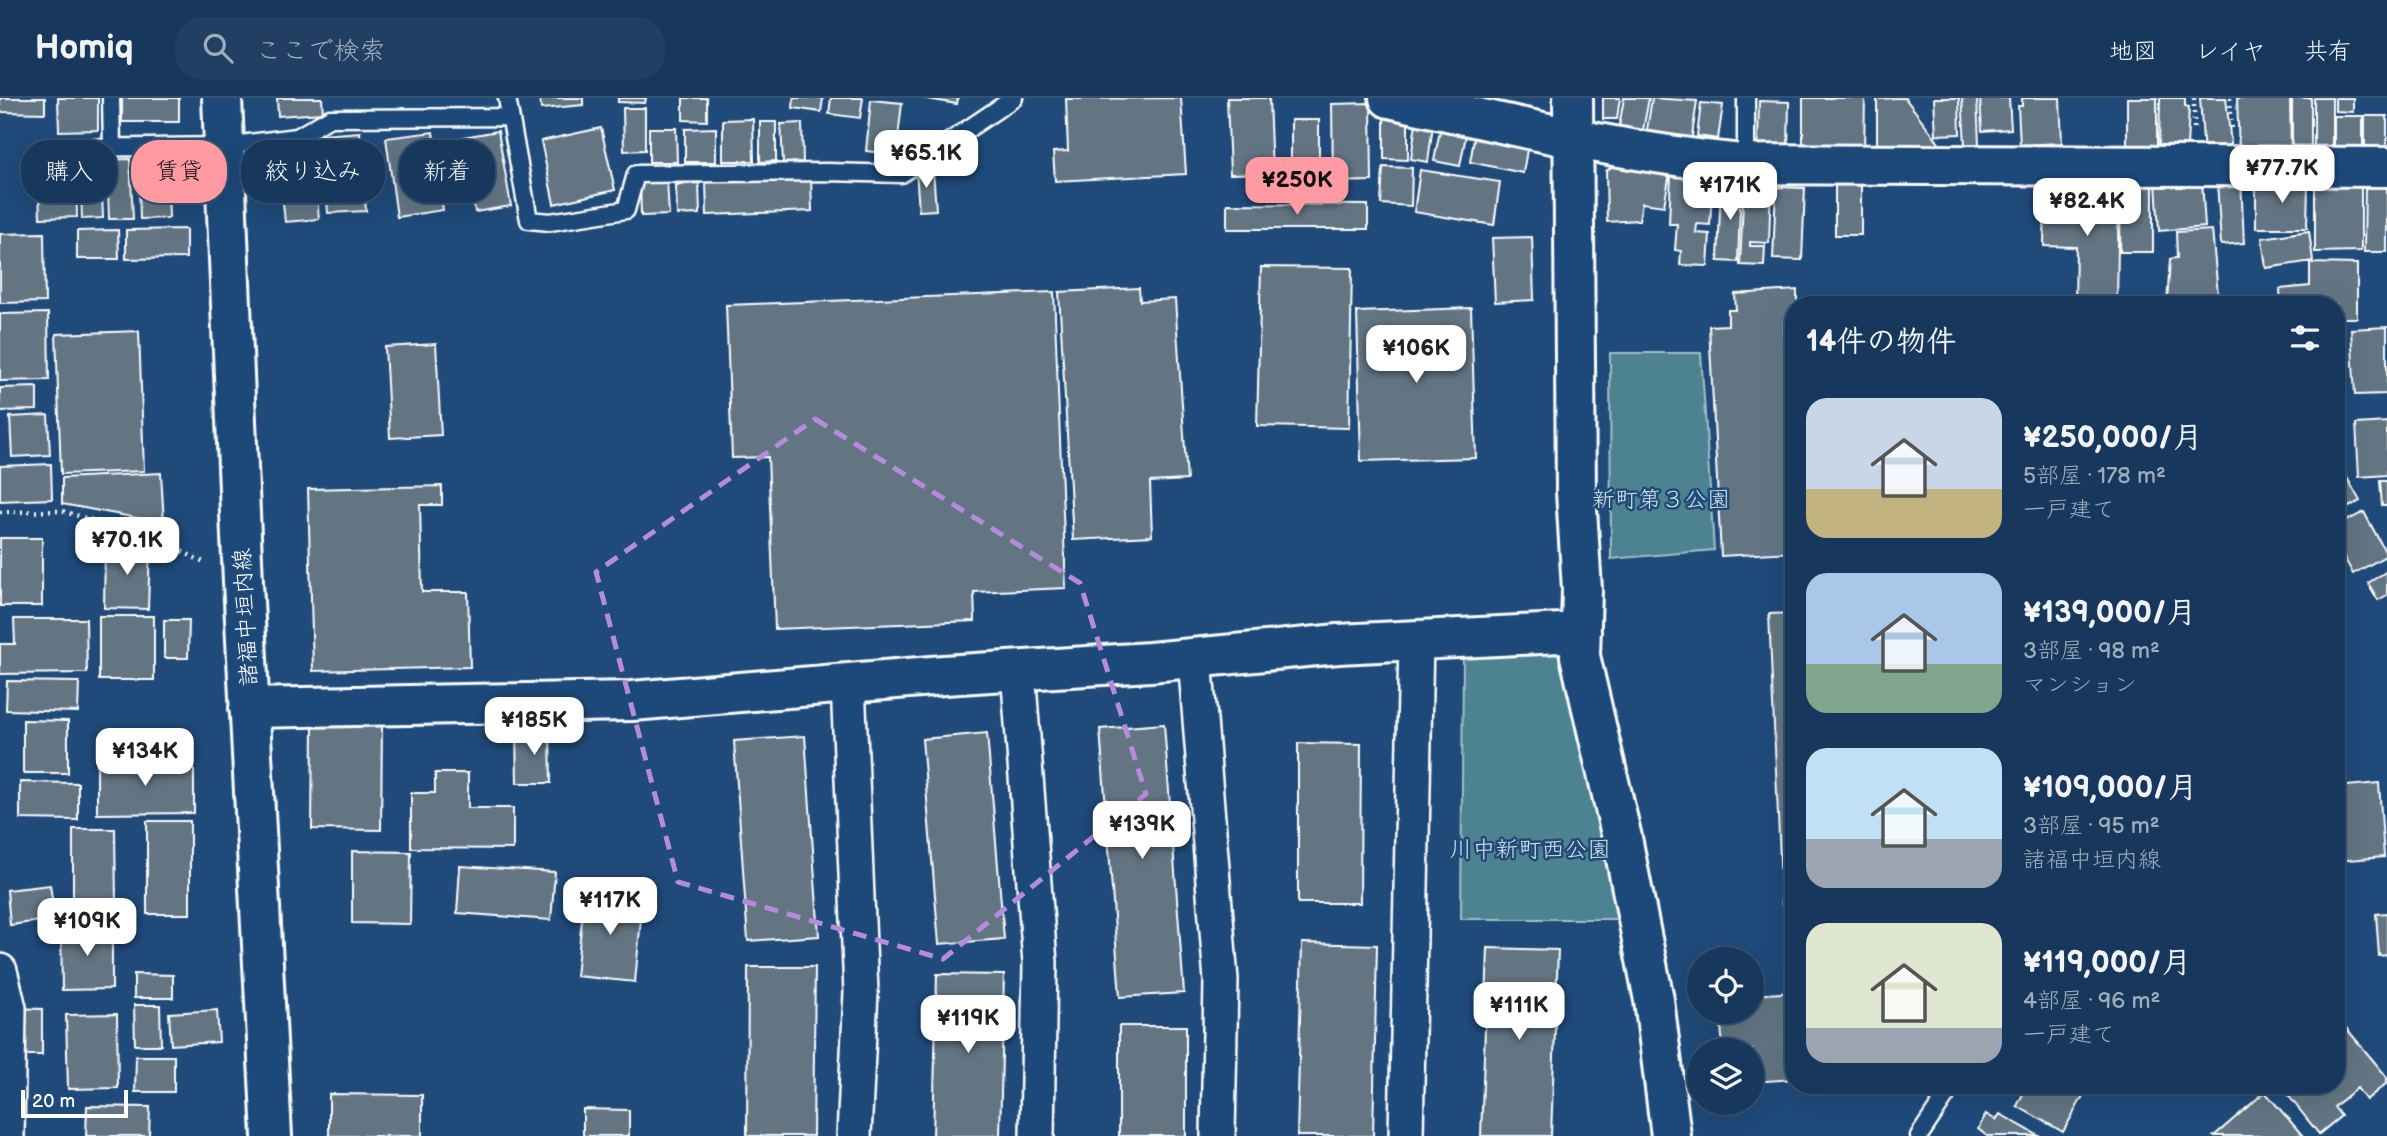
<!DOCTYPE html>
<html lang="ja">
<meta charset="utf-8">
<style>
:root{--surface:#17385c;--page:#203f62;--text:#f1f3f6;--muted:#9eacbb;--line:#365272;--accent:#ff9aa2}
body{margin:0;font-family:"Balsamiq Sans","Klee One",sans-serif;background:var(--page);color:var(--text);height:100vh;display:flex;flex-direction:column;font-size:26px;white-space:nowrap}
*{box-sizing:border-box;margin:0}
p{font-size:23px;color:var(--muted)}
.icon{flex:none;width:38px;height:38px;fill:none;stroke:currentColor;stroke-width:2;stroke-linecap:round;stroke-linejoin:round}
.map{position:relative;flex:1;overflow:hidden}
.panel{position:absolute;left:1785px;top:198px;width:560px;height:798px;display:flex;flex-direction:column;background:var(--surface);border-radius:28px;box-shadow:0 7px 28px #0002,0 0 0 2px var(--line)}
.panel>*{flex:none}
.hud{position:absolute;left:21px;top:42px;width:665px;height:63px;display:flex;gap:14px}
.buttons{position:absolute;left:1687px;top:849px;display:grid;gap:14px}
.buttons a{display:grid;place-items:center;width:77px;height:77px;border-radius:50%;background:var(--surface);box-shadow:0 7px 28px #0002,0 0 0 2px var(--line);font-size:35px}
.scale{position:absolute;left:21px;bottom:18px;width:107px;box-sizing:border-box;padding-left:7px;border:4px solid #fff;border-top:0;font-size:19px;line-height:24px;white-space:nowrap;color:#fff;-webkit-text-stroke:5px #1f4a7a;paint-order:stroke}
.price{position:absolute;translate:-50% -60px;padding:0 16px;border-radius:14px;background:#fff;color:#222;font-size:23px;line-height:46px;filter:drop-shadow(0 2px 4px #0008)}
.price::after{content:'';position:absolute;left:50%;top:42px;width:21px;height:16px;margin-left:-10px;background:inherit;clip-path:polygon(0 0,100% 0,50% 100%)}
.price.selected{background:var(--accent);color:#111}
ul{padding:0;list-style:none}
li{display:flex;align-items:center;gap:21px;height:175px;padding:0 21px}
li span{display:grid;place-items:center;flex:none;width:196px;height:140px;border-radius:21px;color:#555}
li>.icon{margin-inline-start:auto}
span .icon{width:84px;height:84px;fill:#fffc;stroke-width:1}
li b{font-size:30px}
h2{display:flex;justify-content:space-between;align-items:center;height:84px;padding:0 21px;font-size:30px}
.pill{padding:0 24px;border-radius:28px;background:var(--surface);box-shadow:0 7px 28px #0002,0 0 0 2px var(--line);font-size:24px;line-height:63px}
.pill.selected{background:var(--accent);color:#111}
header{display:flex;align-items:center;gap:42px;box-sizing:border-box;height:98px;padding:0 35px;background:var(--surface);border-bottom:2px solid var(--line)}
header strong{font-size:33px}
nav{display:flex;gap:38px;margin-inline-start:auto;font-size:24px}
.search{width:490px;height:63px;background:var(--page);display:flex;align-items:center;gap:18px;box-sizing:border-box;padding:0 24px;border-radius:28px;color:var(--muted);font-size:26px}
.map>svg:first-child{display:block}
</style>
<header>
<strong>Homiq</strong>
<div class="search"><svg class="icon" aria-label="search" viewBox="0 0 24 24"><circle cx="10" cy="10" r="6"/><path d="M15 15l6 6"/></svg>ここで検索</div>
<nav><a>地図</a><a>レイヤ</a><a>共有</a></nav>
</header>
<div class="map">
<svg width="2387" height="1038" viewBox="0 0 2387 1038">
<rect width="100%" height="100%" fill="#1f4a7a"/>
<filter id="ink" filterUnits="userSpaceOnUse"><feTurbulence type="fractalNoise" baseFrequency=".0143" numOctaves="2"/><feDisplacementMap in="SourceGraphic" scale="14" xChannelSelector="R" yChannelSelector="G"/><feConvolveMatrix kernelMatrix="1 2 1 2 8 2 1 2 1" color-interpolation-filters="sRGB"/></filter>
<g filter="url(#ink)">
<!-- green -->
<path fill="#4d8290" stroke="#a6c0c8" stroke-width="2" d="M1610 255H1701L1714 452 1611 461Z
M1559 555 1619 821H1461L1463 557Z"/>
<!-- building -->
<path fill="#637583" stroke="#fff" stroke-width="2" d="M0 0H45V15L0 14Z
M58 0H98V32L59 33Z
M122 0H179V24H122Z
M277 0H322L323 15 278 18Z
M540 0H583V7L541 11Z
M618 0H646L645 5 618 4Z
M683 0H707V23L683 22Z
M794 0H823L821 14 793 10Z
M831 0H863L860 20 829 16Z
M922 0H958L957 6Z
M1181 0 1186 76 1055 83 1053 54 1068 53 1066 1Z
M1227 0H1269L1272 75 1230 76Z
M1603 0H1620L1617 21H1603Z
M1624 0H1649L1642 38 1618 34Z
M1652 0 1697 3 1691 45 1646 38Z
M1803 0H1865L1864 53 1803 52Z
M1895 0H1905L1946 54 1877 53V1Z
M1934 0H1959L1960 36 1936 37Z
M1962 0H1977L1979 46 1965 47Z
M1980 0H2009L2011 31 1982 33Z
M2022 0H2060L2062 45 2020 47 2018 8H2022Z
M2127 0H2157V56L2127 55Z
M2160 0H2185V8L2189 9 2187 49H2159Z
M2200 0H2226L2232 56 2204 57Z
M2237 0H2290L2291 55H2239Z
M2292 0H2311V53H2292Z
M2314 0H2332V52L2314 51Z
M2335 0H2353V14L2335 13Z
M871 2 902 5 896 57 866 53Z
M1759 3 1789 4 1788 53H1767L1758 45Z
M1371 5 1372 83 1333 84 1332 6Z
M1701 5 1723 7 1718 41 1697 38Z
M623 10H645V52L624 53Z
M1384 13 1408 14V62L1384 61Z
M1417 17 1434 19 1428 64 1411 61Z
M2334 18H2363V52H2334Z
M2365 18H2387V52H2365Z
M753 21 754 63H723V22Z
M1291 22H1319V80H1291Z
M1442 22 1468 27 1460 68 1434 63Z
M760 24H776V63L760 64Z
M802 25 803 64 783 65 781 26Z
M601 30 615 92 554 106 541 43Z
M649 30H676L677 64H649Z
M716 30V64H685V31Z
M1476 30 1529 40 1523 75 1470 64Z
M498 33 511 108 475 114 463 39Z
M360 34 366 113 328 115 322 37Z
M433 34 443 112 397 119 386 40Z
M313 54 319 121 285 124 278 57Z
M167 57 169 120 140 121 138 59Z
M130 61 133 121H109L107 62Z
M76 63 77 119 40 120 38 64Z
M80 64H101L103 120 82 121Z
M1616 66 1670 75 1664 108 1642 105 1639 122 1607 124 1606 73Z
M1383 69 1412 70 1411 108 1381 106Z
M933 71 936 112 919 113 916 72Z
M1420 72 1500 84 1494 127 1414 114Z
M1671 75 1713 77 1710 127 1697 126 1696 135 1710 136 1708 168 1680 167 1681 153 1675 152 1677 126H1669Z
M811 79 812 113 707 117 706 83Z
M667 82 669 117 641 118 640 83Z
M2202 82 2205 129 2159 133 2156 85Z
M2241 82 2244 145 2221 147 2217 83Z
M1721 83 1741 84 1738 164 1718 163Z
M1744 83 1771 84 1769 145 1750 144V148H1765L1764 168 1740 167Z
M2121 83H2153V154H2120Z
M2256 84H2308L2307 130H2256Z
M2365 84H2387V154H2364Z
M699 85 700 116 677 117 676 87Z
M2315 85H2361V153L2315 154Z
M1835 87H1861V137H1835Z
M1776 89 1805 90 1802 162 1773 161Z
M2045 89 2119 91 2117 206H2075L2076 149 2044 148Z
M1227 106 1368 107V131H1227Z
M186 131V160L126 161V132Z
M118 132 119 161H77V133Z
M2212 132 2218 196 2216 204 2167 206 2170 161 2177 160 2176 134Z
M2309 133 2313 163 2266 170 2262 140Z
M44 135 45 204 0 205V136Z
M1532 139 1534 202 1495 204 1492 140Z
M2310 165 2357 166V220H2336V206H2281L2280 191 2310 188Z
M1261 169 1352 170 1349 330 1257 328Z
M1139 190 1140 203 1175 201 1187 382 1150 384 1152 438 1073 442 1059 194Z
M1797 192V206H1794V226L1784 227 1787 282H1794V294L1788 295 1794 376V454L1721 458 1709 228 1728 227V212H1736L1735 196Z
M1054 194 1066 490 974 494 975 523 775 531 768 359 732 360 726 207Z
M1471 210 1476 360 1361 363 1357 214Z
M48 215 49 282 0 283V216Z
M2387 229V296L2355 297 2351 231Z
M2336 230 2340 278H2336Z
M139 233 144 373 61 376 56 236Z
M436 246 441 337 390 340 385 249Z
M37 289V312L0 313V290Z
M48 317 50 357 12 359 10 319Z
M2387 324V377L2359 379 2356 326Z
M51 366 52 401 0 403V368Z
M2340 367 2360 403 2336 416V369Z
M161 375 164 425 62 406V380Z
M2380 383H2387V408H2382Z
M442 388V407H420L422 494H468L470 569 313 573 308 391Z
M2364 414 2387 457 2353 476 2336 444V428Z
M0 440H42V508H0Z
M105 447 150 449 148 511 104 510Z
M2387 473V497L2378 502 2368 485Z
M1794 515V807H1782L1769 516Z
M99 518H154V582H99Z
M14 521H86L87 575 0 576V546H15Z
M164 522H189L188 560H164Z
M7 583 79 584 78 614 6 612Z
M23 622 68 623V675H23Z
M1164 626 1184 895 1120 899 1100 631Z
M313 627 382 628 381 732 312 731Z
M550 633 551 685H517L516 634Z
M987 635 1004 841 939 846 922 641Z
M805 638 819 838 748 843 734 643Z
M1298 645 1361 646 1360 805H1298Z
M97 664H194V715L97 716Z
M435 675H468V710H513V751L411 750V695H435Z
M20 684 78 685V722L20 721Z
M2379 685 2384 759 2336 763V689Z
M147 723H190V816H147Z
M73 731H115L116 805H73Z
M352 753 411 754 410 826 352 825Z
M460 768 555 774 551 822 457 815Z
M50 787 55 821 10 827 7 792Z
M585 793 643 799 635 884 576 878Z
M2387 815V857L2379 858 2376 816Z
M61 829H112V891L62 892Z
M1302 845 1377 847 1373 1038H1297Z
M1488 850 1558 852 1551 1038H1481Z
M748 869H815L813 1038H747Z
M134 876 173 877V900H134Z
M937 876 1004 877 1000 1038H933Z
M1794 894V981L1752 984V952H1723L1720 914H1752V897Z
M134 907H160L161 947H135Z
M15 910 42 911V957H25L24 995H14Z
M217 912 219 944 171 947 169 915Z
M117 916 118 990 68 991 66 917Z
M2337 919 2387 979V985L2366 1002 2357 990 2334 1009 2341 1018 2319 1036 2280 987H2336Z
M1119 928H1186V1038H1119Z
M136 958H174V994H135Z
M2011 987H2089L2063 1034 2017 1008 2023 996 2010 989Z
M2265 994 2303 1038H2214Z
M329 996 422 997V1038H329Z
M87 1008 150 1009 149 1038H86Z
M583 1011 629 1012V1038H583Z
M1986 1016 1996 1022 2000 1016 2039 1038H1987L1978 1031Z"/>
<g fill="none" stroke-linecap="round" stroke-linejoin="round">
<!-- service casing -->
<g stroke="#fff" stroke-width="21">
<path id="service" d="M111 0 112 49
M507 0 529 122 550 124 626 112 636 76 827 74 901 76 1014 0
M1746 0V66
M70 50 224 48 297 39 330 20 510 19
M1919 1038 1953 987"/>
</g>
<!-- minor casing -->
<g stroke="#fff" stroke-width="38">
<path id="minor" d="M1195 560 1221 882 1218 1038
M1018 572 1040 865 1037 1038
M848 585 861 894 854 1038
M0 873 9 910 7 1038
M1406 1038 1416 542"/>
</g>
<!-- tertiary casing -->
<g stroke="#fff" stroke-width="44">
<path id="tertiary" d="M222 0 243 484 272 1038
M1389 0C1507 26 1622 55 1742 66L2387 69
M1573 0 1576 394 1582 492 1580 558 1622 740 1654 902 1671 1038
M249 610 632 603 944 577 1150 564 1338 546 1581 534"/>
</g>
<!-- path -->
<path stroke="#fff" stroke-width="4.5" stroke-dasharray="2 5" stroke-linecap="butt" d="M2194 0V31
M2230 0 2232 31
M0 414 62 413 160 442 205 465"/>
<!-- service -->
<use href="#service" stroke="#1f4a7a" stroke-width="16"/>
<!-- minor -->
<use href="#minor" stroke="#1f4a7a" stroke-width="33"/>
<!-- tertiary -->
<use href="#tertiary" stroke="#1f4a7a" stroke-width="38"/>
</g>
</g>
<!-- marked area -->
<path fill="none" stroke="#b68bdc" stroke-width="5" stroke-dasharray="14 9" stroke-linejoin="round" d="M815 321 1080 485 1146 696 943 861 678 784 596 474Z"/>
<g text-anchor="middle" stroke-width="5" stroke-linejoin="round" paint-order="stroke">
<!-- park labels -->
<g font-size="23" fill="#d2e0e3" stroke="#1f4a7a">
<text x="1661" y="409">新町第３公園</text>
<text x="1530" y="759">川中新町西公園</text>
</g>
<!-- street labels -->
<g font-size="23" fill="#fff" stroke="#1f4a7a">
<text transform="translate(245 519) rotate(-93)" y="8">諸福中垣内線</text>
</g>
</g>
</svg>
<div class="buttons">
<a><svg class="icon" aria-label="locate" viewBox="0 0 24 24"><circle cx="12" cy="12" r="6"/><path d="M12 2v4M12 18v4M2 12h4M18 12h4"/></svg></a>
<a><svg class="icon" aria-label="layers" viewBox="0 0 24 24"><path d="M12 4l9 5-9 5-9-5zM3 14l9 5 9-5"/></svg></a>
</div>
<div class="scale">20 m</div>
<b class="price" style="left:926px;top:92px">¥65.1K</b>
<b class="price" style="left:2282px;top:107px">¥77.7K</b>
<b class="price selected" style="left:1297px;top:119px">¥250K</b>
<b class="price" style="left:1730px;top:124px">¥171K</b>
<b class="price" style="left:2087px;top:140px">¥82.4K</b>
<b class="price" style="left:1416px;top:287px">¥106K</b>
<b class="price" style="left:127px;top:479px">¥70.1K</b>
<b class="price" style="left:534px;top:659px">¥185K</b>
<b class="price" style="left:145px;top:690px">¥134K</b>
<b class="price" style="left:1142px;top:763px">¥139K</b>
<b class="price" style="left:610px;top:839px">¥117K</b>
<b class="price" style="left:87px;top:860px">¥109K</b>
<b class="price" style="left:1519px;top:944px">¥111K</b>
<b class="price" style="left:968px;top:957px">¥119K</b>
<div class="hud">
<a class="pill">購入</a>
<a class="pill selected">賃貸</a>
<a class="pill">絞り込み</a>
<a class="pill">新着</a>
</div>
<section class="panel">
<h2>14件の物件<svg class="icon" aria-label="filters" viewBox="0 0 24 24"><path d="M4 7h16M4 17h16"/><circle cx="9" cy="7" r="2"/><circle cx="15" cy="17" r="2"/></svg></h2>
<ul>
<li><span style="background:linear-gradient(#c9d6e8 65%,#c2b280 0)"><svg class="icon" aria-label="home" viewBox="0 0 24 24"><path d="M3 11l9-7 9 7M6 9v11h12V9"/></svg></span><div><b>¥250,000/月</b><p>5部屋 · 178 m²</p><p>一戸建て</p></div></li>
<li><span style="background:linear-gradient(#a9c7e8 65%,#7fa58c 0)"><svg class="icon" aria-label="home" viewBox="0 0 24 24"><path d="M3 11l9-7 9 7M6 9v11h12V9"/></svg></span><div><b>¥139,000/月</b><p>3部屋 · 98 m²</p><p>マンション</p></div></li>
<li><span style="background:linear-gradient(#bfe0f5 65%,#9aa5b1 0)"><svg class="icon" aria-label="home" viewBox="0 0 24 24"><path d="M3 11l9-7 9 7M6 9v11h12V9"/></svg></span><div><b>¥109,000/月</b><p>3部屋 · 95 m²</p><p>諸福中垣内線</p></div></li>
<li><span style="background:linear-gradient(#dfe7d0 75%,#9aa5b1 0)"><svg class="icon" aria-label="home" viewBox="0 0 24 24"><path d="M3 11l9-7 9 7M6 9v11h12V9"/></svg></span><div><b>¥119,000/月</b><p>4部屋 · 96 m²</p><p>一戸建て</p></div></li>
</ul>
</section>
</div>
